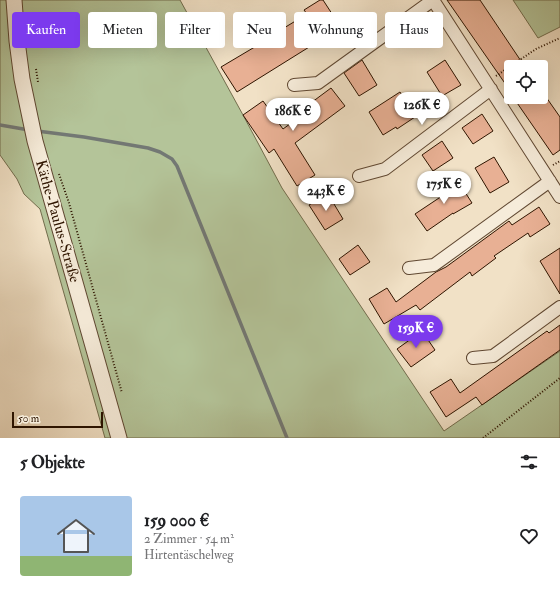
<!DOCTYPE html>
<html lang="de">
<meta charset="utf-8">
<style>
:root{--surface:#fff;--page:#f6f6f6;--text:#202124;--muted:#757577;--line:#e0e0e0;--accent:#7c3aed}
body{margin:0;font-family:"IM FELL Double Pica",serif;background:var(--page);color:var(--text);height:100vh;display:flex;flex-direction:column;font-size:15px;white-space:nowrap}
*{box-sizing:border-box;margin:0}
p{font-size:13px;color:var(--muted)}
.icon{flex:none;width:22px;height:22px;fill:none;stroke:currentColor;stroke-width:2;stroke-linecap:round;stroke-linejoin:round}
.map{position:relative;height:438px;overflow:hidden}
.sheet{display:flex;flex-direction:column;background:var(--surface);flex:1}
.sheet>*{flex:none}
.hud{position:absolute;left:12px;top:12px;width:536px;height:36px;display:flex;gap:8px}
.buttons{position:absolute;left:504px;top:60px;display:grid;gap:8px}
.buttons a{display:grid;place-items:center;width:44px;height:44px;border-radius:4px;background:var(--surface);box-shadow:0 4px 16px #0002;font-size:20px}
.scale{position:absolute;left:12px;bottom:10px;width:91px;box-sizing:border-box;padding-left:4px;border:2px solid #2f1500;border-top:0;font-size:11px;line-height:14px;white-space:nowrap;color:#2f1500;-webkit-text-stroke:3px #f6ecda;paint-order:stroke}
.price{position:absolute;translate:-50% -34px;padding:0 9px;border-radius:14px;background:#fff;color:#222;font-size:13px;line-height:26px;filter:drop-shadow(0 1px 2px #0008)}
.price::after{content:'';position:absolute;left:50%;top:24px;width:12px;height:9px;margin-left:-6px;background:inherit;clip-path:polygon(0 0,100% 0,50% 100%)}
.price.current{background:var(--accent);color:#fff}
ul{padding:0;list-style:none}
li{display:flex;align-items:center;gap:12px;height:100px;padding:0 20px}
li+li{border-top:1px solid var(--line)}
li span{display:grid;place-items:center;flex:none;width:112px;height:80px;border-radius:4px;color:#555}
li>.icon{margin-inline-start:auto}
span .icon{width:48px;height:48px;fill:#fffc;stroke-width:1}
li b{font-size:17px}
h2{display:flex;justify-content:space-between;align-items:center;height:48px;padding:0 20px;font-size:17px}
.chip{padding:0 14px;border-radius:4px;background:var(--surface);box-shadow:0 4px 16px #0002;font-size:14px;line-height:36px}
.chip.current{background:var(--accent);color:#fff}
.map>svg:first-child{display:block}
</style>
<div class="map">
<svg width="560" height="438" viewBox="0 0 560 438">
<rect width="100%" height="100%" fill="#f1e1c6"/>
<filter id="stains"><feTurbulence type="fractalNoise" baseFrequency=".005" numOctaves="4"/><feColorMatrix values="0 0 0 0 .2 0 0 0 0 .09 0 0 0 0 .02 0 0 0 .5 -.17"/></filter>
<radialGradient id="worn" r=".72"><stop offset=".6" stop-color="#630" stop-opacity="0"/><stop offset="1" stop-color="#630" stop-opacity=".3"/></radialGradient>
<!-- green -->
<path fill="#b4c499" stroke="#726c4c" d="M0 0H180L243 115 282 188 444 431 560 351V438H105L40 209 24 194 17 179 0 155Z
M513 0H560V27L538 38Z"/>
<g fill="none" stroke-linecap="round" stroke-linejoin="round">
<!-- stream -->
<path stroke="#737874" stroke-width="3.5" d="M0 125 29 130
M37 131 84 137 148 148 160 152 172 159 177 166 287 438"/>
</g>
<!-- building -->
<path fill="#e8b094" stroke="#2f1500" d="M320 0H323L338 23 311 40 314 44 237 92 221 67 280 32 279 31 307 14 304 10Z
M447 0H480L525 67H511V92Z
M362 60 377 85 359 96 344 73Z
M445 60 461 85 442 96 427 72Z
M331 88 345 106 295 143 315 175 297 186 274 149 269 153 243 115 263 101 283 129 298 118 296 114Z
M400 92 415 117 397 129 396 127 383 135 369 112Z
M513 97H546L560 117V150L553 155Z
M482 114 493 131 473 144 462 128Z
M442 141 453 158 433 171 422 155Z
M494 157 509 182 490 193 475 168Z
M456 178 472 203 453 214V213L427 231 415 214 442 196 438 189Z
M328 194 343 219 325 230 309 205Z
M539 207 550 224 530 237 528 233 494 256 496 258 472 276 470 272 420 310 416 305 384 324 369 299 387 288 396 302 436 272 446 267 509 221 512 225Z
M358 245 370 262 350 275 339 259Z
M560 248V294L540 261Z
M560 325V350L482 405 476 397 446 417 430 392 451 379 460 393 547 331 549 333Z
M422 331 435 350 411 367 397 349Z"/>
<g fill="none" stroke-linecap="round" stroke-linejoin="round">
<!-- minor casing -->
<g stroke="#604832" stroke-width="14">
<path id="minor" d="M433 0 560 197
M294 85 318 83 433 0
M359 176 385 169 491 89
M409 268 434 265 550 181
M473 358 493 356 560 307"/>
</g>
<!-- tertiary casing -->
<g stroke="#604832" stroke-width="17">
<path id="tertiary" d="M14 0 17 41 22 79 35 141 119 438"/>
</g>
<!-- path -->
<path stroke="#2f1500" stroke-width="2" stroke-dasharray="1 2" stroke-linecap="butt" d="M36 69 38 82
M496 76 536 49 560 38
M553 165 560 161
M59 174 69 203 122 393
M483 438 560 378"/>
<!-- minor -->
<use href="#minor" stroke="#f6ecda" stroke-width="12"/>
<!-- tertiary -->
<use href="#tertiary" stroke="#f6ecda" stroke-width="15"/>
</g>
<g text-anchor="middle" stroke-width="3.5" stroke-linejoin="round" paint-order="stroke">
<!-- street labels -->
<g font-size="15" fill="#2f1500" stroke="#f6ecda">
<text transform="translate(58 221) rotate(74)" y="5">Käthe-Paulus-Straße</text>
</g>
</g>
<rect width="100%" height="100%" filter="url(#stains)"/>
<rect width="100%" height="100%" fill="url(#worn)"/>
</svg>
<div class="buttons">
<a><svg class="icon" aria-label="locate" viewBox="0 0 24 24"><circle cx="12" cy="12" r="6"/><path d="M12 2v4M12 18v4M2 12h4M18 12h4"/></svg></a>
</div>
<div class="scale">50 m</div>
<b class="price" style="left:422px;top:126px">126K €</b>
<b class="price" style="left:293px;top:132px">186K €</b>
<b class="price" style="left:444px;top:205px">175K €</b>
<b class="price" style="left:326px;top:212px">243K €</b>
<b class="price current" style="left:416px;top:349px">159K €</b>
<div class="hud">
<a class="chip current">Kaufen</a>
<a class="chip">Mieten</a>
<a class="chip">Filter</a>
<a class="chip">Neu</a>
<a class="chip">Wohnung</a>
<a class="chip">Haus</a>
</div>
</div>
<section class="sheet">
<h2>5 Objekte<svg class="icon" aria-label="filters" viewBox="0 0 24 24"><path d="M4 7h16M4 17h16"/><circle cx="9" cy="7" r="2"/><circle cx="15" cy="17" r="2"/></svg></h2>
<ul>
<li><span style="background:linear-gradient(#a9c7e8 75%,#8fb573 0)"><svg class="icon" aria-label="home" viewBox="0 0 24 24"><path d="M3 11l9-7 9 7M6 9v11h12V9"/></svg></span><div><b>159 000 €</b><p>2 Zimmer · 54 m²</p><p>Hirtentäschelweg</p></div><svg class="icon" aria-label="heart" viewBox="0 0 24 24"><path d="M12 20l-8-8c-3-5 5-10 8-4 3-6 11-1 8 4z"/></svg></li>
</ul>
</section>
